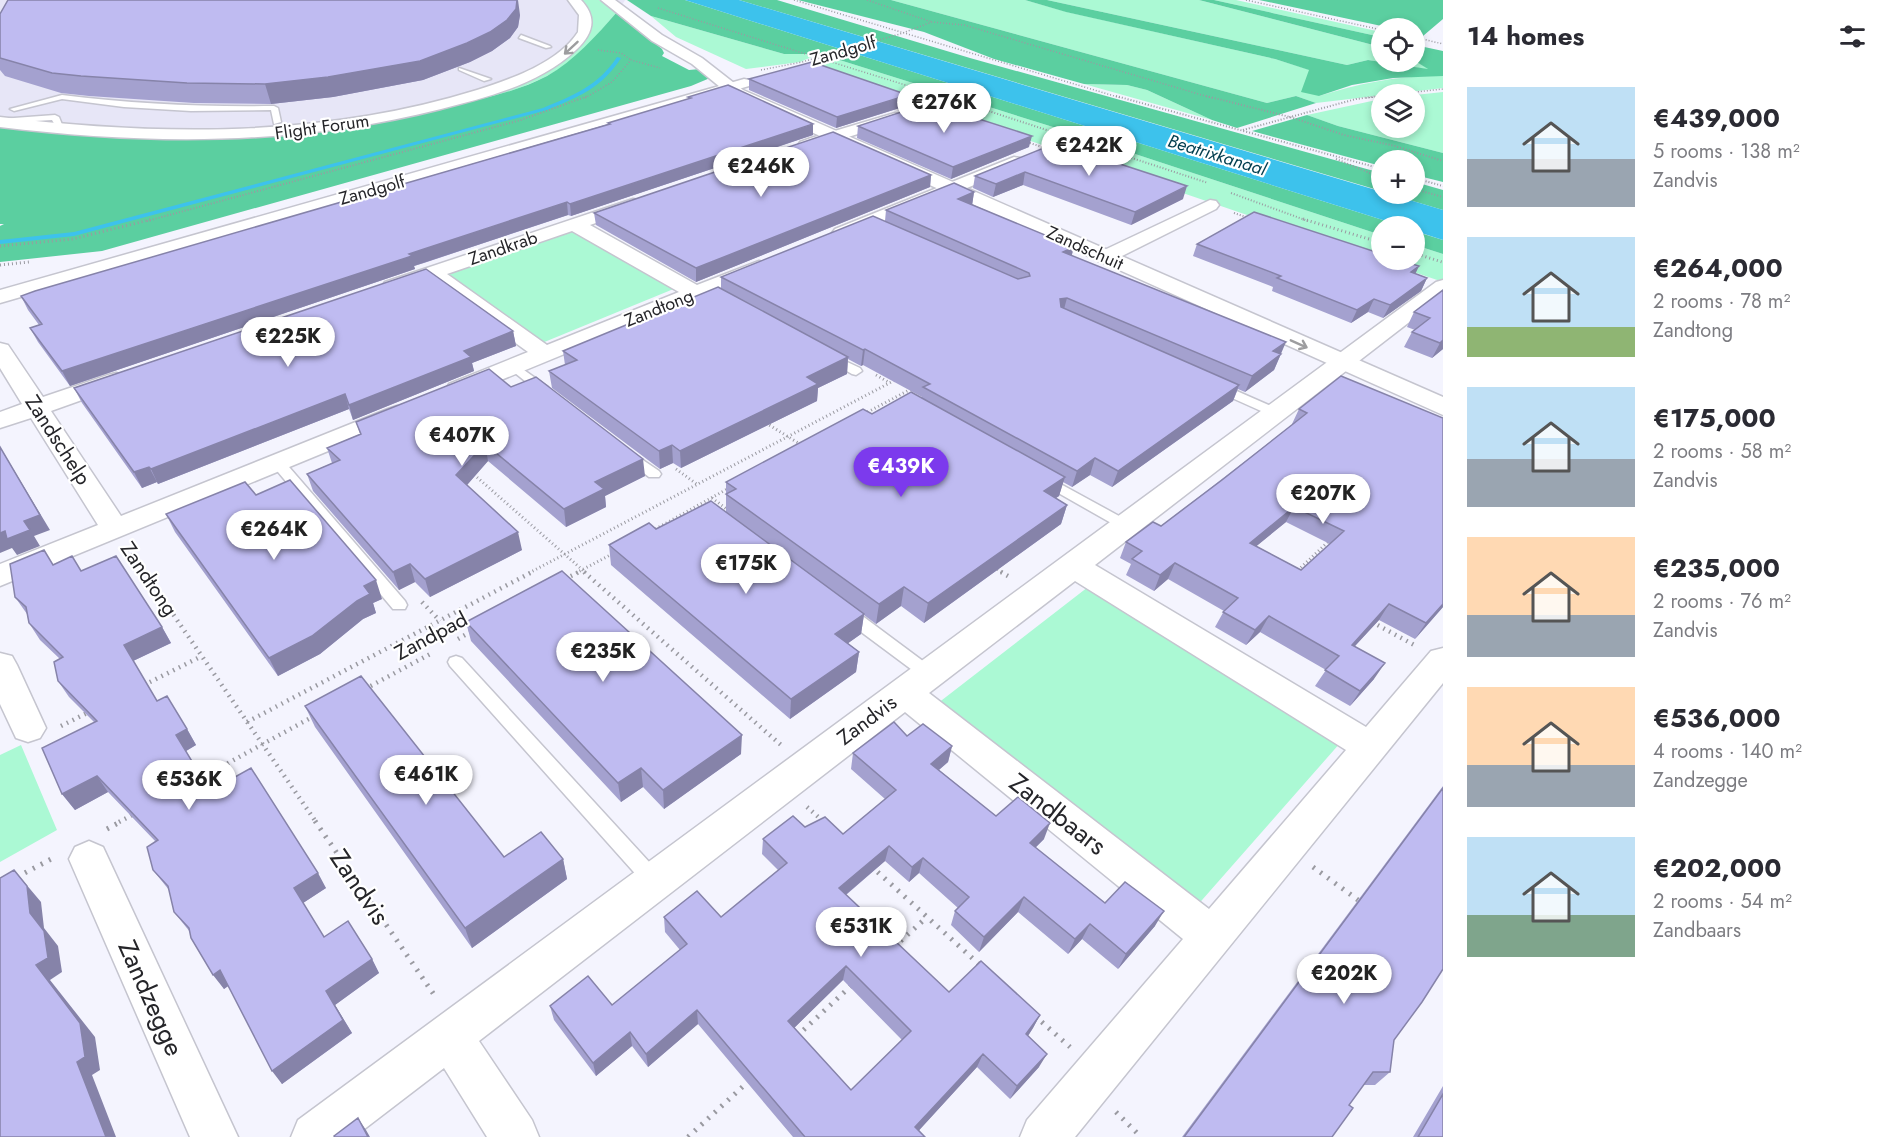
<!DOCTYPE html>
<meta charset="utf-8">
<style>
:root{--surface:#fff;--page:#f2f2f3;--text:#2b2b33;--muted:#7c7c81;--accent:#7c3aed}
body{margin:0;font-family:Jost,sans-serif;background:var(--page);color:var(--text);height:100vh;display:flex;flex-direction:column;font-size:22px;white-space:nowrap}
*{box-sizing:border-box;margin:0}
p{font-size:20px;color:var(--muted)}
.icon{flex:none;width:33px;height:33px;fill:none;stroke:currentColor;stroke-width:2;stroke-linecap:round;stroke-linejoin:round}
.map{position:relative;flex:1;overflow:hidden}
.details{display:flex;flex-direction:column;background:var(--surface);width:450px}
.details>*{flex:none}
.fabs{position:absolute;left:1371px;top:18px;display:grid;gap:12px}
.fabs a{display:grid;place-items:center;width:54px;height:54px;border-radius:50%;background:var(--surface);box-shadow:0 3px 9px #0003;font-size:30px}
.price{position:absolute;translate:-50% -51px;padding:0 14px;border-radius:21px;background:#fff;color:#222;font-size:20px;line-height:39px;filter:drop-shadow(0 2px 3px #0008)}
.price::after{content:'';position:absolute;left:50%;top:36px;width:18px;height:14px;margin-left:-9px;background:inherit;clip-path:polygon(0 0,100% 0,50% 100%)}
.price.on{background:var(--accent);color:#fff}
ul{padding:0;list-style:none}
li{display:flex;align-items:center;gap:18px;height:150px;padding:0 24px}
li span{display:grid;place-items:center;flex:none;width:168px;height:120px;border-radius:0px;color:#555}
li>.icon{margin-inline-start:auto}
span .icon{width:72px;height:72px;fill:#fffc;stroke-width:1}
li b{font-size:26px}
h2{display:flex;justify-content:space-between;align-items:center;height:72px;padding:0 24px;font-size:26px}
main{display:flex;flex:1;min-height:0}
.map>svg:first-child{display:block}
</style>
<main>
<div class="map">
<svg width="1443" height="1137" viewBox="0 0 1443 1137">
<rect width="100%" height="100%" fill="#f4f4fe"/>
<!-- built -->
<path fill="#e7e6f7" d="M0 0H625L617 14 578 59 349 133 139 147 0 132Z"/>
<!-- green -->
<path fill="#abf9d4" d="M580 0H599L617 12C603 28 589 46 573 59 532 92 473 101 423 113 449 103 475 93 501 83 532 71 622 46 580 0Z
M891 0H1025L1067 12 1275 59 1310 70 1319 96C1360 83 1400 75 1443 76V88L1316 103 1296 96 1267 103Z
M1047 0H1199L1381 47 1382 62 1415 61 1431 70 1368 60 1347 65Z
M1214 0H1236L1381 32V37Z
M651 16 784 54H819L800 62 746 69 676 37Z
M830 57 1053 127 1381 235 1382 260H1414L1415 245 1443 254V282L808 65Z
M1084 84 1127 85 1147 90 1212 120Z
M1443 92V153L1338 126 1307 115 1381 99 1382 128H1414L1415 95Z
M575 231 676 288 542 343 445 275Z
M1088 587 1341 742 1195 908 933 707Z
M21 745 57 830 0 862V755Z"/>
<!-- forest -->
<path fill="#5bcfa0" d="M627 0H685L1402 226H1382L1381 235 1053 127 830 57 819 54H784L651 16Z
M739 0H777L970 58 1381 173V191Z
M798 0H891L1267 103 1296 96 1316 103 1237 128 1212 120 1147 90 1127 85 1084 84 994 59 924 32Z
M1025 0H1047L1347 65 1368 60 1428 69 1415 61V45L1443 51V76L1393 78 1352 85 1319 96 1301 92 1309 70 1275 59 1066 12Z
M1199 0H1214L1381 37V47Z
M1259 0H1443V19L1423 36 1415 34 1414 28H1391Z
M617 12 662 49 664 53 662 56 689 70 700 69 710 78 691 86 102 251 0 262V226L4 224H0V126C149 146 300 142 447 107 480 99 517 92 547 76 575 60 596 36 617 12Z
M1307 115 1338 126 1443 153V182L1415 175 1414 160H1382L1381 166 1252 131Z
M1415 182 1443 190V210L1389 194H1414Z
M1414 231 1443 240V254L1415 245Z"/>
<!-- water -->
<path fill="#3dc2ec" d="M685 0H739L1443 210V240L1415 231 1414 226H1402Z"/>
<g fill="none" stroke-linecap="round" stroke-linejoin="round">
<!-- stream -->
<path fill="#3dc2ec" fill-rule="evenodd" d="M617 57 621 58C602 88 578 97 547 110L74 236 0 244V240L74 232 543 108C574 95 598 86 617 57Z"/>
<!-- lane casing -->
<g stroke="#c5c5cf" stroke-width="3">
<path id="lane" d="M521 35 550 46 551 47 546 48 519 38Z
M459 68 491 79 484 81 459 70Z
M62 95C133 104 202 107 274 106L278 108 281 122 274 124 271 110 191 111 124 107 62 99 14 111 10 109Z
M55 115 59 117 65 132H59L52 120 0 123V119Z
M830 354 860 368 862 371 856 375 852 374 826 359 824 357Z
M514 363 548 387V393H540L510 369V365Z
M1216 382 1278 409 1280 412 1274 416 1270 415 1212 389V383Z
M628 450 659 471 661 474 659 477H649L623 457 621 454 623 451Z
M278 459 283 460 405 601 407 605 405 609H393L273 466 271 463 273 460Z
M1044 475 1130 522 1132 525 1130 528H1120L1039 482 1037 479 1039 476Z
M847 607 853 609 935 670 937 674 935 678 929 680 923 678 841 617 839 613 841 609Z
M456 656 462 658 662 876 665 882 662 888 655 891 648 888 450 666 448 662 450 658Z"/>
</g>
<!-- street casing -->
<g stroke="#c5c5cf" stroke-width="3">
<path id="street" d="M568 0H581C598 18 593 34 576 50 540 84 488 97 441 109 295 146 149 145 0 127V117C160 136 322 138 477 90 511 79 558 63 578 32L579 15Z
M744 79 749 80 751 83 749 86 0 303V290Z
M895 113 900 115 903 118 900 121 806 150 798 145 800 142 811 138Z
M1014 157 1020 158 1022 162 1020 166 849 237H835L832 233 835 229Z
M633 199 639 200 642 204 639 208 590 225 697 285 759 261 766 263 769 267 766 271 467 394 458 396 449 394 446 389 449 384 528 352 429 280 392 292 385 290 382 286 385 282ZM572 231 679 292 547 345 447 274Z
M1210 200 1216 201 1219 205 1216 209 1112 261H1098L1095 257 1098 253Z
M1443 280V296L1095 565 1366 727 1431 651 1443 648V683L1075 1137H1020L1027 1120 1183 939 905 712 479 1041 532 1120 539 1137H487L444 1068 354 1137H291L298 1120 1436 282ZM1075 581 1346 750 1209 909 929 693Z
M0 343 8 345 43 397 108 375 116 373 124 375 128 380 124 385 51 411 121 516 388 409 397 406 406 409 410 414 406 419 0 586V564L98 525 31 418 0 428V412L22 404 0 368Z
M0 653 12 656 17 665 46 728 40 738 28 742 16 738 0 704Z
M89 841 103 847 238 1137H190L69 859 75 847Z"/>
</g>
<!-- secondary casing -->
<g stroke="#c5c5cf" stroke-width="3">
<path id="secondary" d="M601 0H615L662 35 702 58 743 90 1443 397V415L731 96 692 64 652 41Z"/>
</g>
<!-- path-far4 -->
<path stroke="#9a9aa1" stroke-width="1.5" stroke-dasharray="1 2" stroke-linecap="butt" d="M794 0 1121 98
M867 0 932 22
M1246 0 1382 30
M658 8 947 98
M1414 37 1443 44
M598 50 621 53 631 60
M761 70 802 62 900 34 932 22 964 25 1212 98
M1397 94 1443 89
M585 98 612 82 631 60 660 68
M1366 98 1382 96"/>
<!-- path-far3 -->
<path stroke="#9a9aa1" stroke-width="2" stroke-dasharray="1 2" stroke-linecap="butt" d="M943 96 1208 183
M1116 96 1382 169
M1206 96 1290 117 1344 135 1395 146 1443 161
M933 105 951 100
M1243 130 1356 99 1379 96
M1027 142 1048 149
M1061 147 1095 146
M1336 159 1382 178
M1414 178 1443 186
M1414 189 1443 197
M1231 193 1308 221
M1234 213 1249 218
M147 221 521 120 588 96"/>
<!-- path-far2 -->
<path stroke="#9a9aa1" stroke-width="3" stroke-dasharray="1 3" stroke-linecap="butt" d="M1303 219 1382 243
M0 246 73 239 153 219
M1414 253 1442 262
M0 265 29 262
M876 375 890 383
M864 414 911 389
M766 423 803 446
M676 469 698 485
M471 472 586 573
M712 498 728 510
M652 531 729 488
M129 550 145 573
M994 567 1003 573
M529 573 897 379
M576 573 614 553
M1295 573 1329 541"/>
<!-- path-far1 -->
<path stroke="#9a9aa1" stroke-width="4.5" stroke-dasharray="1.5 5" stroke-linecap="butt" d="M144 572 316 822
M584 572 781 745
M1001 572 1008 576
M565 579 579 572
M422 602 440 621
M1372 622 1416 646
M458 639 472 631
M144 685 202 656
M365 689 432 653
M247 722 532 572
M61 726 89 712
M199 779 314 716
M807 807 824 822
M119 822 134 814"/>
<!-- path -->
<path stroke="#9a9aa1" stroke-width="5" stroke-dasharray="2 7" stroke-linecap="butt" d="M315 821 437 999
M107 829 122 821
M871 866 981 966
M1313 867 1358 900
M17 877 55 857
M894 947 927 917
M1035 1016 1070 1047
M797 1036 853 984
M1116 1112 1141 1137
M688 1137 750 1080"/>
<!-- lane -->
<use href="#lane" fill="#fff" fill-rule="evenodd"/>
<!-- street -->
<use href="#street" fill="#fff" fill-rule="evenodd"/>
<!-- secondary -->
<use href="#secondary" fill="#fff" fill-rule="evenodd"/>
</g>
<!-- wall -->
<path fill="#a4a1cf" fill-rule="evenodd" d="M0 14 520 15 518 27 510 38 492 51 470 62 423 80 333 97 271 104 194 103 89 96 61 93 5 76 0 70Z
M749 79 906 106 836 128 749 90Z
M688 97 813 135 571 216 568 215 424 263 414 266 415 269 70 386 38 342 30 328 39 325 28 310 21 296 608 124V123L688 99Z
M858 126 1029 147 951 179 857 138Z
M1056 143 1183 199 1131 225 1023 185 993 197 973 188 975 176Z
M931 175 930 187 696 282 596 225 594 213Z
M974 192 972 205 1074 247 1071 256 1281 354 1274 370 1245 392 1238 389 1233 401 1112 487 1090 475 1072 487 1063 482 1059 496 1056 498 1067 505 1061 524 924 623 901 606 876 624 864 615 861 634 848 643 859 652 856 672 790 719 611 565 609 545 656 529 726 513V482L872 414 922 397 863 365 861 366 848 359 847 374 818 388 817 401 681 468 673 463 660 469 552 388 549 371 565 365 563 351 721 289V277L885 221 886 210Z
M1197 244 1416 274 1427 278 1421 291 1383 318 1368 312 1351 323 1272 291 1273 287 1193 256Z
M1443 290V349L1432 358 1404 347 1412 332 1415 330 1407 327 1414 312Z
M513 331 516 346 472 363 474 371 353 420 349 409 158 484 157 482 142 488 82 403 74 388Z
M511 387 645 476 605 496 606 507 566 527 488 461 467 485 522 550 430 597 415 582 399 590 313 491 307 474 332 463 327 448 360 434 356 422Z
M1299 409 1443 418V607L1415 639 1379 620 1355 646 1374 679 1350 706 1315 686 1326 670 1260 632 1246 645 1215 627 1224 611 1168 579 1154 591 1126 575 1131 564 1120 558 1126 542 1161 526 1293 424H1292ZM1286 522 1330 544 1301 570 1256 546Z
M256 495 382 599 373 603 376 613 363 619 320 654 278 676 175 532 166 514Z
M53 565 81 571 162 627 171 643 133 661 157 701 187 729 196 745 186 751 210 791 326 888 303 903 324 937 372 959 379 973 335 1005 352 1033 282 1084 228 986 224 989 190 932 174 912 169 890 153 870 156 842 108 792 75 810 62 794 94 722 69 697 58 681 60 659 40 640 29 623 27 614 15 597Z
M466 622 741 754 664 809 643 787 621 802 471 641Z
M305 706 504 857 563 859 567 879 472 948 315 727Z
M907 736 952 746 948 762 939 770 996 816 1044 839 1035 848 1105 903 1155 926 1118 969 1082 939 1068 954 1018 912 979 952 951 925 955 911 958 908 919 873 909 882 885 861 846 895 949 992 1040 1015 1033 1028 1028 1036 1039 1067 1010 1099 977 1067 919 1130 925 1137H793L698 1024 648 1067 632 1046 596 1076 554 1020 550 1006 612 1005 680 950 665 932 664 917H721L778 870 762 854 763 839 805 827 843 834 885 799 851 769 853 753ZM843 980 902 1040 851 1090 794 1028Z
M1443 786V969L1394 1040 1390 1072 1375 1085H1363L1349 1105 1332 1137H1182Z
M1443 1086V1137H1413Z"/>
<!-- shaded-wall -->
<path fill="#8683a9" d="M518 0 520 15 518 27 510 38 492 51 470 62 423 80 333 97 271 104 265 84Z
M908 95 906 106 836 128 837 117Z
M813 124V135L571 216 570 204Z
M1032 136 1029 147 951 179 953 167Z
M1025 172 1023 185 993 197 996 184Z
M931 175 930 187 696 282V268Z
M1187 186 1183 199 1131 225 1135 212Z
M974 192 972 206 958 199Z
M567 202 568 215 414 266 415 269 70 386 62 371 409 254Z
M1074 247 1070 262 1063 252Z
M1419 266 1413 279 1411 272Z
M1427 278 1421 291 1383 318 1390 305Z
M1067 298 1063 313 1056 315 1060 299Z
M1374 299 1368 312 1351 323 1357 310Z
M513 331 516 346 472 363 474 371 353 420 349 405 464 351Z
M1443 340V349L1432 358 1440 343Z
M1286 342 1274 370 1245 392 1252 376 1273 351Z
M865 349 863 365 861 366 863 350Z
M848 357 847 374 818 388 817 401 681 468 680 451 807 377Z
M1239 385 1233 401 1112 487 1118 471Z
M345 394 349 409 158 484 151 469Z
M485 444 488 461 460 493 456 475Z
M672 445 673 463 660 469 659 451Z
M0 447 50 530 34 536 40 546 17 555 12 548 0 553V533L24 521Z
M1095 458 1090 475 1072 487 1077 471Z
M643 459 645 476 605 496 606 507 566 527 564 509 595 482Z
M149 467 157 482 142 488 134 472Z
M1065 477 1059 496 1038 510 1044 491Z
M1067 505 1061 524 924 623 928 603Z
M1294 507 1286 522 1242 558 1250 543Z
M518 532 522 550 430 597 425 579Z
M1175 563 1168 579 1154 591 1160 575Z
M410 564 415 582 399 590 393 572Z
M376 580 382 599 373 603 376 613 363 619 320 654 278 676 269 658 364 586Z
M904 587 901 606 876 624 879 604Z
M1389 604 1379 620 1342 660 1352 645Z
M1443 604V607L1415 639 1426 623Z
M864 614 861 634 833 654 835 634Z
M1269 616 1260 632 1246 645 1255 630Z
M162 627 171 643 133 661 124 645Z
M859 652 856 672 790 719 791 699Z
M1385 663 1374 679 1350 706 1360 691Z
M187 729 196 745 186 751 176 735Z
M742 735 741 754 664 809 663 790Z
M952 746 948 762 927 780 931 764Z
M641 768 643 787 621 802 618 783Z
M97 776 108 792 75 810 62 794Z
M1050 823 1044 839 1024 859 1030 843Z
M889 846 885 861 836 903 839 888Z
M923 858 919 873 909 882 912 867Z
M563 859 567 879 472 948 465 928Z
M14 870 41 902 44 928 58 946 62 972 50 980 95 1037 100 1070 92 1075 116 1137H106L36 965 30 913Z
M318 873 326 888 303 903 294 888Z
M1024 897 1018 912 979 952 984 937Z
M1164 911 1155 926 1118 969 1126 954Z
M1090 924 1082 939 1068 954 1075 939Z
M372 959 379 973 335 1005 352 1033 282 1084 272 1071 326 991Z
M846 966 843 980 787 1035 788 1021Z
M220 970 231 984 224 989 213 975Z
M697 1010 698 1024 648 1067 646 1054Z
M1040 1015 1033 1028 1020 1048 1026 1034Z
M630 1032 632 1046 596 1076 593 1063Z
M983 1054 977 1067 913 1137 915 1127Z
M1047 1054 1039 1067 1010 1099 1017 1086Z
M358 1118 366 1130 370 1137H368Z"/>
<!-- building -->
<path fill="#bfbbf1" stroke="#8683a9" stroke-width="1.5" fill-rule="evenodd" d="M8 0H517L516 9 507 20 490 32 467 43 420 61 328 77 265 84 187 83 81 76 52 73 0 58V14Z
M812 62 908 95 837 117 749 79Z
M728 85 813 124 570 204 567 202 421 250 409 254 412 256 62 371 30 328 42 324 21 296 35 291 610 124 608 123 691 98 688 97Z
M929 103 1032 136 953 167 858 126Z
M833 132 931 175 696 268 594 213Z
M1056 143 1187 186 1135 212 1025 172 996 184 975 176Z
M954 183 974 192 958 199 1074 247 1063 252 1286 342 1273 351 1281 354 1252 376 1067 298 1060 299 1061 307 1239 385 1118 471 1095 458 1077 471 923 387 930 384 865 349 863 350 721 277 873 216 1018 279 1030 276 1029 273 886 210Z
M1254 212 1382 254V260H1399L1419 266 1411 272 1427 278 1390 305 1374 299 1357 310 1277 278 1281 276 1197 244Z
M426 269 513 331 464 351 471 357 349 405 345 394 151 469 149 467 134 472 74 388Z
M718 287 848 357 807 377 818 384 680 451 672 445 659 451 549 371 577 360 563 351Z
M1443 290V340L1440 343 1412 332 1430 318 1414 312Z
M489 369 511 387 536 377 643 459 595 482 604 489 564 509 485 444 456 475 518 532 425 579 410 564 393 572 307 474 340 460 327 448 361 434 356 422Z
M1341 376 1443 418V604L1426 623 1389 604 1352 645 1385 663 1360 691 1325 670 1339 656 1269 616 1255 630 1223 612 1238 598 1175 563 1160 575 1132 559 1142 551 1126 542 1153 522 1161 526 1222 480 1307 413 1299 409ZM1294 507 1344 531 1301 570 1250 543Z
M911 392 1065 477 1044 491 1067 505 928 603 904 587 879 604 726 494 736 489 726 482 863 409 872 414Z
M0 447 40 515 24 521 30 530 7 539 5 531 0 533Z
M290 480 376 580 364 586 370 594 357 601 312 636 269 658 166 514 245 482 256 495Z
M711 501 864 614 835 634 859 652 791 699 609 545 649 523 656 529Z
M44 550 53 565 72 556 81 571 116 556 162 627 124 645 157 701 167 696 187 729 176 735 210 791 251 768 318 873 294 888 324 937 348 921 372 959 326 991 343 1020 272 1071 220 970 213 975 191 938 189 928 174 912 168 886 153 870 147 847 158 840 97 776 62 794 42 748 97 721 58 681 54 662 63 657 29 623 26 607 15 597 10 564Z
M562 571 742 735 663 790 641 768 618 783 466 622Z
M361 676 504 857 541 832 563 859 465 928 305 706Z
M894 722 907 736 923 724 952 746 931 764 996 816 1018 797 1050 823 1030 843 1105 903 1125 882 1164 911 1126 954 1090 924 1075 939 1024 897 984 937 955 911 969 897 923 858 912 867 889 846 839 888 949 992 981 961 1040 1015 1026 1034 1047 1054 1017 1086 983 1054 915 1127 925 1137H805L697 1010 646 1054 630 1032 593 1063 550 1006 588 976 612 1005 687 944 664 917 697 891 721 917 787 863 763 839 793 816 805 827 825 817 843 834 896 790 853 753ZM846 966 911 1031 851 1090 788 1021Z
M1443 788V969L1422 1002 1394 1040 1390 1072H1373L1349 1105 1353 1108 1332 1137H1184Z
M14 870 27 886 30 913 44 931 48 958 36 965 80 1023 85 1057 77 1062 106 1137H0V878Z
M1443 1094V1137H1418Z
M358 1118 368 1137H335L334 1136Z"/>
<!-- one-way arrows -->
<defs><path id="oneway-shaft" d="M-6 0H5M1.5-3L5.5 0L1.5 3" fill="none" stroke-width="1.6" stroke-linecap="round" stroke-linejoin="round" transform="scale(1.5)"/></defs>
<g stroke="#9d9d9f">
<use href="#oneway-shaft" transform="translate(571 48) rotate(137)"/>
<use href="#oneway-shaft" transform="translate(1299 344) rotate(24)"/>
</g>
<g text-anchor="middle" stroke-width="4.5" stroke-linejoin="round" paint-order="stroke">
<!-- far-street labels -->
<g font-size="18" fill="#252529" stroke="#fff">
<text transform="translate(843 51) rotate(-16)" y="6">Zandgolf</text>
<text transform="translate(322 127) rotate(-8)" y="6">Flight Forum</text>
<text transform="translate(372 190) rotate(-16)" y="6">Zandgolf</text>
<text transform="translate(503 248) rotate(-19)" y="6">Zandkrab</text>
<text transform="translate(1085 248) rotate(24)" y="6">Zandschuit</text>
<text transform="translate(659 308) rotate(-22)" y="6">Zandtong</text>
</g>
<!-- far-water labels -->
<g font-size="18" font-style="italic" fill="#023e4f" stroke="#fff">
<text transform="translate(1217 155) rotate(17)" y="6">Beatrixkanaal</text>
</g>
<!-- street labels -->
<g font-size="21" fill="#252529" stroke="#fff">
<text transform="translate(58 440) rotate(57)" y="7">Zandschelp</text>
<text transform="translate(149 579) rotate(56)" y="7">Zandtong</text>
<text transform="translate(431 636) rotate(-28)" y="7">Zandpad</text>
<text transform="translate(867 720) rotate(-37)" y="7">Zandvis</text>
</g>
<!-- near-street labels -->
<g font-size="26" fill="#252529" stroke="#fff">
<text transform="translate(1058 814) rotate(38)" y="9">Zandbaars</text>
<text transform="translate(360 887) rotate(56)" y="9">Zandvis</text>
<text transform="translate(151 998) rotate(66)" y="9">Zandzegge</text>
</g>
</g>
</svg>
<div class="fabs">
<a><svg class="icon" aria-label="locate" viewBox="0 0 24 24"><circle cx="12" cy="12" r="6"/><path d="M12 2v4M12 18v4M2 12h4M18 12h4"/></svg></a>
<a><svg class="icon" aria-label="layers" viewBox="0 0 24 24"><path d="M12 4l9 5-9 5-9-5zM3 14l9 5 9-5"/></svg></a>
<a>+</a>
<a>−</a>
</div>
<b class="price" style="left:944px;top:134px">€276K</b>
<b class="price" style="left:1089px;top:177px">€242K</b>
<b class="price" style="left:761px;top:198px">€246K</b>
<b class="price" style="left:288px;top:368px">€225K</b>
<b class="price" style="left:462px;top:467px">€407K</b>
<b class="price on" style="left:901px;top:498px">€439K</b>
<b class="price" style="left:1323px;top:525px">€207K</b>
<b class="price" style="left:274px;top:561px">€264K</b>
<b class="price" style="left:746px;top:595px">€175K</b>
<b class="price" style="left:603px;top:683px">€235K</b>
<b class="price" style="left:426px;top:806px">€461K</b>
<b class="price" style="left:189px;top:811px">€536K</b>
<b class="price" style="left:861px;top:958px">€531K</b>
<b class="price" style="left:1344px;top:1005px">€202K</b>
</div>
<section class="details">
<h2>14 homes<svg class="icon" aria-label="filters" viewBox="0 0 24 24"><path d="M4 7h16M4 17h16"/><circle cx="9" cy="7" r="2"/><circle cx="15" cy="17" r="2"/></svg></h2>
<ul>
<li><span style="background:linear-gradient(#bfe0f5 60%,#9aa5b1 0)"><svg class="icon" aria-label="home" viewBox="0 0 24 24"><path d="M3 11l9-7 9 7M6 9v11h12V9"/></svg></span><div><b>€439,000</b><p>5 rooms · 138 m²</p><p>Zandvis</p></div></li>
<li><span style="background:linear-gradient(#bfe0f5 75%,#8fb573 0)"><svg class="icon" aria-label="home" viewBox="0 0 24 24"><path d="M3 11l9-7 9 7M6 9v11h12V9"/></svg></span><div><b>€264,000</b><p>2 rooms · 78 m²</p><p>Zandtong</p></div></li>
<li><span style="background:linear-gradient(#bfe0f5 60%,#9aa5b1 0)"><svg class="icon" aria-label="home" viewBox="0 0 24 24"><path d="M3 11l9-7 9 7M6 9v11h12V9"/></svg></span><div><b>€175,000</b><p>2 rooms · 58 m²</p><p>Zandvis</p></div></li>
<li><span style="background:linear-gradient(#ffd9b3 65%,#9aa5b1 0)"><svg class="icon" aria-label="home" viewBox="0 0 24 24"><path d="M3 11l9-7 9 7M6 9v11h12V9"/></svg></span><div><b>€235,000</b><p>2 rooms · 76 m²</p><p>Zandvis</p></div></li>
<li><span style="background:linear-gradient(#ffd9b3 65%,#9aa5b1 0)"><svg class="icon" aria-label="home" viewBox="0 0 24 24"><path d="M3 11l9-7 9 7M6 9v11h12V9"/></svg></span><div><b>€536,000</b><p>4 rooms · 140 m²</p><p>Zandzegge</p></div></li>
<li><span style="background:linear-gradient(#bfe0f5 65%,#7fa58c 0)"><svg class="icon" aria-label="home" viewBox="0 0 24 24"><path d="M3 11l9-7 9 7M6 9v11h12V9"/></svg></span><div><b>€202,000</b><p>2 rooms · 54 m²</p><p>Zandbaars</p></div></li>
</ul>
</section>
</main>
